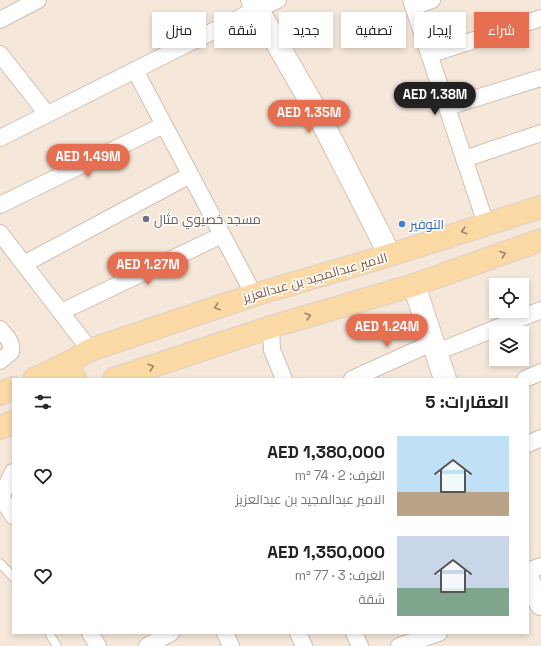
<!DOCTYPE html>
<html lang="ar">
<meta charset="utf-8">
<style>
:root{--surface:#fff;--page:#f2f2f2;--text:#222;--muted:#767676;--accent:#e76f51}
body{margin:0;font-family:"Space Grotesk",Cairo,sans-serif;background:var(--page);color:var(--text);direction:rtl;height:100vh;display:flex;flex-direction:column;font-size:15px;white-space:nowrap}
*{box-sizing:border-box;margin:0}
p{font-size:13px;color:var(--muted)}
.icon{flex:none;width:22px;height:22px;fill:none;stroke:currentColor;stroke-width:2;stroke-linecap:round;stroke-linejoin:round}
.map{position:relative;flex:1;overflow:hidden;direction:ltr}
.drawer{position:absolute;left:12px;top:378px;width:517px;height:256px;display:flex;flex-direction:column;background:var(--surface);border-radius:0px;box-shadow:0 2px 6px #0003;direction:rtl}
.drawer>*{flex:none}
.guide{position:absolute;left:12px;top:12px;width:517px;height:36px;direction:rtl;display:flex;gap:8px}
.fabs{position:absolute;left:489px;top:278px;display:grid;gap:8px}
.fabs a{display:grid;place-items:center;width:40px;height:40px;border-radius:0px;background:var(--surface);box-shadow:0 2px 6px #0003;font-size:20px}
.price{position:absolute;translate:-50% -34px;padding:0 9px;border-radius:14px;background:var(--accent);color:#fff;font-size:13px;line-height:26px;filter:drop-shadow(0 1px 2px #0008)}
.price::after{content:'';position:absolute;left:50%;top:24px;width:12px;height:9px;margin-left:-6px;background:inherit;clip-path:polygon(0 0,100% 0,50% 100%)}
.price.current{background:#222;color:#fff}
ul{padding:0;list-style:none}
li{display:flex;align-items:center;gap:12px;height:100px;padding:0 20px}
li span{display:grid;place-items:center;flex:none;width:112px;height:80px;border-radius:0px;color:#555}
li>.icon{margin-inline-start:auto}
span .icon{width:48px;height:48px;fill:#fffc;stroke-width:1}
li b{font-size:17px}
h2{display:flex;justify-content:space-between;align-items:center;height:48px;padding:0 20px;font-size:17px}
.tag{padding:0 14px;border-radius:0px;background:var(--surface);box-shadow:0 2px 6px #0003;font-size:14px;line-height:36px}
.tag.current{background:var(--accent);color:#fff}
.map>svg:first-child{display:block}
</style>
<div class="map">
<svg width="541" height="646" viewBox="0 0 541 646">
<rect width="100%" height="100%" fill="#fdf6ec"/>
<!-- residential -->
<path fill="#f5e8da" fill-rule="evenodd" d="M0 0H541V646H0ZM496 285H522V311H496ZM496 333H522V359H496ZM13 379H528V633H13Z"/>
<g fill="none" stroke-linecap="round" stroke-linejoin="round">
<!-- lane casing -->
<g stroke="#d1beb0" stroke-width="10">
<path id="lane" d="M0 563 13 577
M49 633 57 646"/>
</g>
<!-- street casing -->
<g stroke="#d1beb0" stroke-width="18">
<path id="street" d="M411 0 486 224
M413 7 432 0
M0 20 38 0
M0 54 47 114
M429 55 541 18
M135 70 254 295
M447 107 541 78
M0 138 257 9 278 0
M464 159 541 133
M0 205 164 125
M0 233 90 350
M24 264 190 175
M61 312 222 235
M271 327 272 350 284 379
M0 329C6 336 13 342 11 352L0 361
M437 352 541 310
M352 379 434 342
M525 379 541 372
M528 444 541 438
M13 472 1 497 13 516
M528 571 541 566
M90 633 98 646
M225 633 231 646
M298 633 304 646
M354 633 360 646
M147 646 171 633
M399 646 439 633"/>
</g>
<!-- secondary casing -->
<g stroke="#d6c0b0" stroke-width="24">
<path id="secondary" d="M252 0 319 116 390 255
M414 285 445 379
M528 580 541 604"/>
</g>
<!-- primary casing -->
<g stroke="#dad1cd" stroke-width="24">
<path id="primary" d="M34 379 68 363
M75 379 68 363 90 350 254 295 390 255 541 207
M114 379 271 327 414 285 541 240
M0 394 13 388
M0 428 13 422"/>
</g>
<!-- lane -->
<use href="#lane" stroke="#fff" stroke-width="8"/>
<!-- street -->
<use href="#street" stroke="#fff" stroke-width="16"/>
<!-- secondary -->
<use href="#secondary" stroke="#fff" stroke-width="22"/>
<!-- primary -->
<use href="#primary" stroke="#fbd9a5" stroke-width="22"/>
</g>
<!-- one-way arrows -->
<defs><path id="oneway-chevron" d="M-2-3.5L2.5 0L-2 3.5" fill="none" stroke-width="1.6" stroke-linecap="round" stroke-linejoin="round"/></defs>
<g stroke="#a18267">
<use href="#oneway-chevron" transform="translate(464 231) rotate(163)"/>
<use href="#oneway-chevron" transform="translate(503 254) rotate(-20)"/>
<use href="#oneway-chevron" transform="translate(217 307) rotate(161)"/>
<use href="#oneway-chevron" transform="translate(308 316) rotate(-16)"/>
<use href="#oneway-chevron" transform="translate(151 367) rotate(-18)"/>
</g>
<!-- markers -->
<circle fill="#6b7280" stroke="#fffaf3" stroke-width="1.5" cx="146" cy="219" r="4"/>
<circle fill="#3f7fe0" stroke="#fffaf3" stroke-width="1.5" cx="402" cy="224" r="4"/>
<g text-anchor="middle" stroke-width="3.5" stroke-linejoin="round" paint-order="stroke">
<!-- worship labels -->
<g font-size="13" fill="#5b616d" stroke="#fffaf3" text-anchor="start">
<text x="154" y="224">مسجد خصيوي مثال</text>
</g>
<!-- shop labels -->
<g font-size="13" fill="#366cbe" stroke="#fffaf3" text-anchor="start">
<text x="410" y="229">التوفير</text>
</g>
<!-- street labels -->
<g font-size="13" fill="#7a5c4d" stroke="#fffaf3">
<text transform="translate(315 277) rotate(-16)" y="5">الامير عبدالمجيد بن عبدالعزيز</text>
</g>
</g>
</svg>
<div class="fabs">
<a><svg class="icon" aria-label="locate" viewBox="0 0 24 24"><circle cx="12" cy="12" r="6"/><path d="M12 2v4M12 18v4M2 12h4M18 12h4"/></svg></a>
<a><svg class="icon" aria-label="layers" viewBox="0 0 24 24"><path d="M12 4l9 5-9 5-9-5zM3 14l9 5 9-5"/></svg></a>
</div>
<b class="price current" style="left:435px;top:116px">AED 1.38M</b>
<b class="price" style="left:309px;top:134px">AED 1.35M</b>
<b class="price" style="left:88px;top:178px">AED 1.49M</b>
<b class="price" style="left:148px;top:286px">AED 1.27M</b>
<b class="price" style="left:387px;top:348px">AED 1.24M</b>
<div class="guide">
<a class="tag current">شراء</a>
<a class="tag">إيجار</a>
<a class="tag">تصفية</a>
<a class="tag">جديد</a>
<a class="tag">شقة</a>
<a class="tag">منزل</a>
</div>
<section class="drawer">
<h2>العقارات: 5<svg class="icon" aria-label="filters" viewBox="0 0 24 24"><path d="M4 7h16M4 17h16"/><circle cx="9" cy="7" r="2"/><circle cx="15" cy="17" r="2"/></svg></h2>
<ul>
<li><span style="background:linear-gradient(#bfe0f5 70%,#b9a48a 0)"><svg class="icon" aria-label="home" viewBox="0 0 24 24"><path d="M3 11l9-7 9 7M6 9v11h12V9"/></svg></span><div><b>AED 1,380,000</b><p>الغرف: 2 · 74 m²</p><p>الامير عبدالمجيد بن عبدالعزيز</p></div><svg class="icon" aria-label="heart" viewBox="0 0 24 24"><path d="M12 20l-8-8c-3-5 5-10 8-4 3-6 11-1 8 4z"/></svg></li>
<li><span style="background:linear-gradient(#c9d6e8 65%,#7fa58c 0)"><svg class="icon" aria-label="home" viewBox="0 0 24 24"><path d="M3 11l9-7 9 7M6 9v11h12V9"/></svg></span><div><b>AED 1,350,000</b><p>الغرف: 3 · 77 m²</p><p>شقة</p></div><svg class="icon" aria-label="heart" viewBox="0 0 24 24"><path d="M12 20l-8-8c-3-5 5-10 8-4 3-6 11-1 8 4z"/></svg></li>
</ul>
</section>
</div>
